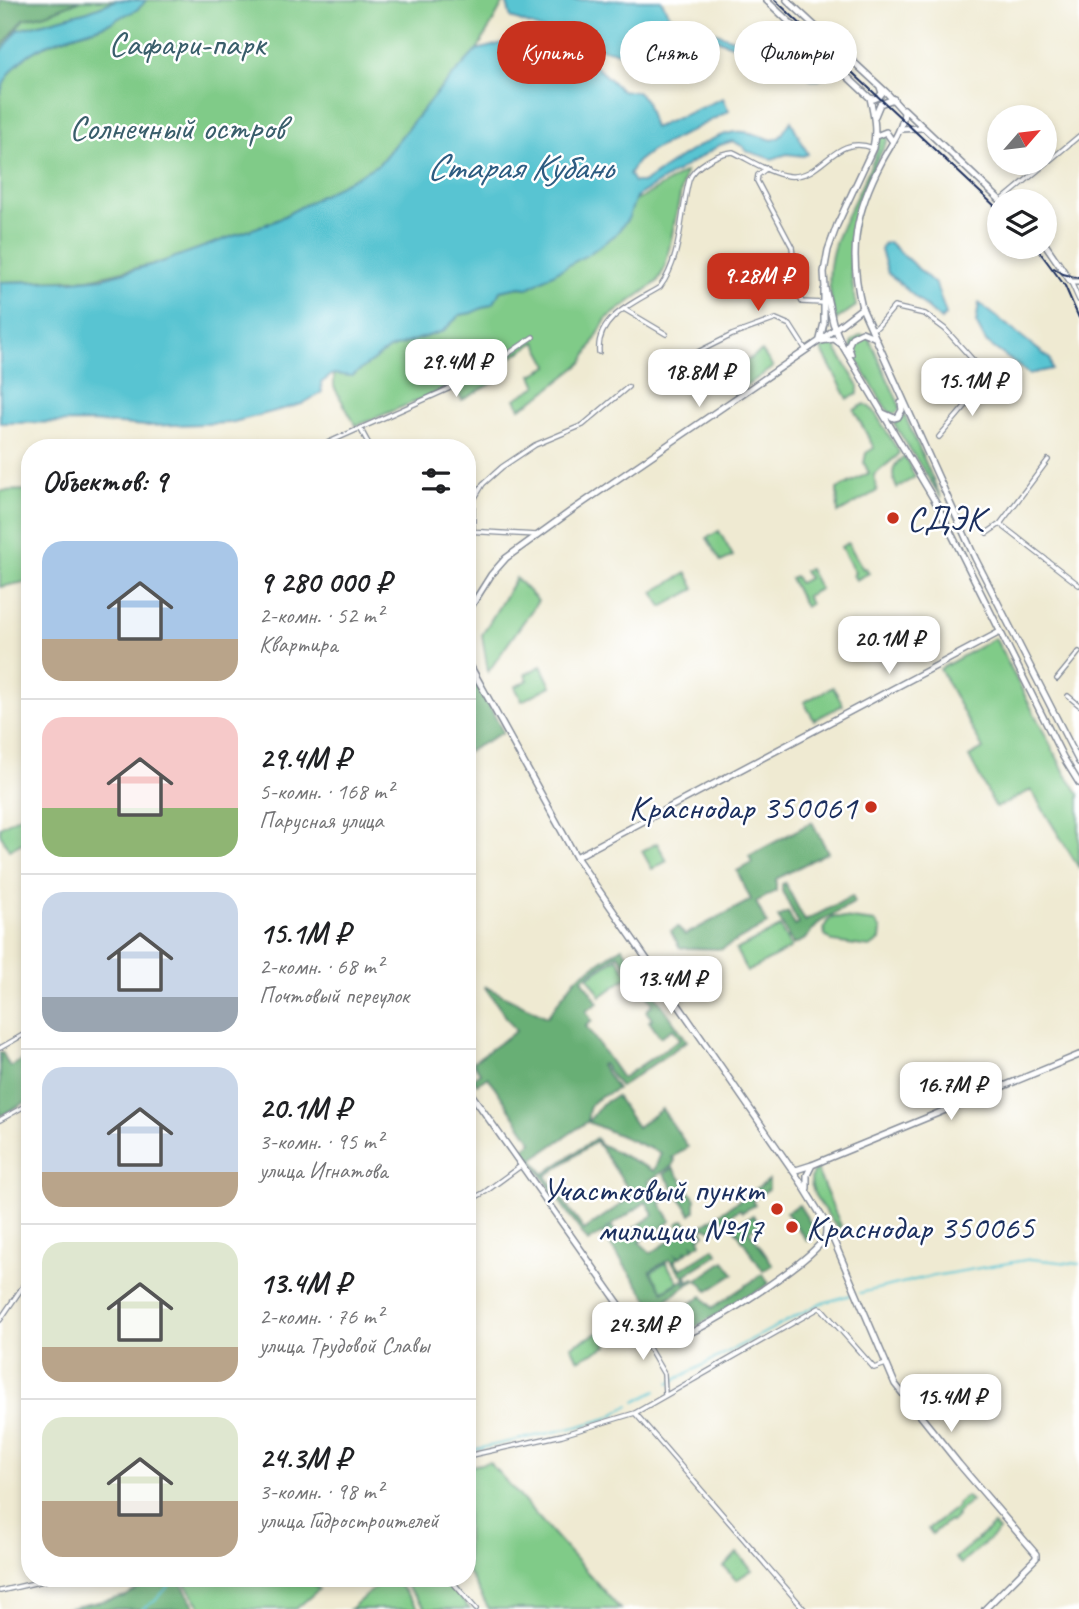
<!DOCTYPE html>
<html lang="ru">
<meta charset="utf-8">
<style>
:root{--surface:#fff;--page:#f2f2f2;--text:#202124;--muted:#757577;--line:#e0e0e0;--accent:#c8321e}
body{margin:0;font-family:Caveat,sans-serif;background:var(--page);color:var(--text);height:100vh;display:flex;flex-direction:column;font-size:26px;white-space:nowrap}
*{box-sizing:border-box;margin:0}
p{font-size:23px;color:var(--muted)}
.icon{flex:none;width:38px;height:38px;fill:none;stroke:currentColor;stroke-width:2;stroke-linecap:round;stroke-linejoin:round}
.map{position:relative;flex:1;overflow:hidden}
.panel{position:absolute;left:21px;top:439px;width:455px;height:1148px;display:flex;flex-direction:column;background:var(--surface);border-radius:28px;box-shadow:0 4px 10px #0003}
.panel>*{flex:none}
.hud{position:absolute;left:497px;top:21px;width:476px;height:63px;display:flex;gap:14px}
.needle{width:46px;rotate:62deg}
.controls{position:absolute;left:987px;top:105px;display:grid;gap:14px}
.controls a{display:grid;place-items:center;width:70px;height:70px;border-radius:50%;background:var(--surface);box-shadow:0 4px 10px #0003;font-size:35px}
.price{position:absolute;translate:-50% -60px;padding:0 16px;border-radius:14px;background:#fff;color:#222;font-size:23px;line-height:46px;filter:drop-shadow(0 2px 4px #0008)}
.price::after{content:'';position:absolute;left:50%;top:42px;width:21px;height:16px;margin-left:-10px;background:inherit;clip-path:polygon(0 0,100% 0,50% 100%)}
.price.active{background:var(--accent);color:#fff}
ul{padding:0;list-style:none}
li{display:flex;align-items:center;gap:21px;height:175px;padding:0 21px}
li+li{border-top:2px solid var(--line)}
li span{display:grid;place-items:center;flex:none;width:196px;height:140px;border-radius:21px;color:#555}
li>.icon{margin-inline-start:auto}
span .icon{width:84px;height:84px;fill:#fffc;stroke-width:1}
li b{font-size:30px}
h2{display:flex;justify-content:space-between;align-items:center;height:84px;padding:0 21px;font-size:30px}
.tag{padding:0 24px;border-radius:32px;background:var(--surface);box-shadow:0 4px 10px #0003;font-size:24px;line-height:63px}
.tag.active{background:var(--accent);color:#fff}
.map>svg:first-child{display:block}
</style>
<div class="map">
<svg width="1079" height="1609" viewBox="0 0 1079 1609">
<rect width="100%" height="100%" fill="#fff"/>
<filter id="ink" filterUnits="userSpaceOnUse"><feTurbulence type="fractalNoise" baseFrequency=".0143" numOctaves="2"/><feDisplacementMap in="SourceGraphic" scale="14" xChannelSelector="R" yChannelSelector="G"/><feConvolveMatrix kernelMatrix="1 2 1 2 8 2 1 2 1" color-interpolation-filters="sRGB"/></filter>
<filter id="wash" filterUnits="userSpaceOnUse"><feTurbulence type="fractalNoise" baseFrequency=".00686" numOctaves="4" result="noise"/><feDisplacementMap in="SourceGraphic" scale="28" xChannelSelector="R" yChannelSelector="G"/><feGaussianBlur stdDeviation="1.57" result="paint"/><feColorMatrix in="noise" values="0 0 0 0 0 0 0 0 0 0 0 0 0 0 0 0 0 1.4 0 .05"/><feComposite in="paint" operator="in"/></filter>
<g filter="url(#wash)">
<rect width="100%" height="100%" fill="#efead2"/>
<!-- green -->
<path fill="#80cb88" stroke="#4e7d73" stroke-width="2" d="M81 0H117L88 11 18 30 0 53V48L24 19 46 14Z
M146 0H505L477 50 434 96 379 164 357 177 275 221 162 262 89 279 0 282V94C16 42 68 41 110 23 115 21 119 17 124 15 135 11 139 10 146 0Z
M880 135 889 137C856 201 842 234 856 306L836 320C818 260 839 233 864 181 871 166 878 151 880 135Z
M685 172 665 268 657 282 606 319 583 362 540 396 520 408 515 399 537 386 532 375 549 366 536 342 496 367 502 378 462 400 453 386 356 426 334 387V374L352 376 389 349 443 331 460 315 471 313 496 297 500 291 520 287 528 288 590 253 615 235 636 197 638 200Z
M861 335 869 338 899 404 900 409 895 414 890 413 885 407 851 350 852 341Z
M829 344 835 347 858 385V394L848 399 821 349Z
M762 351 773 367 735 394 722 377Z
M865 404 874 411 899 452 897 456 874 475 877 491 838 513 837 489 869 473 864 463 866 453 874 448 854 410Z
M905 416 941 498 894 424Z
M905 457 915 477 897 488C891 476 891 463 905 457Z
M30 490V581L0 587V491Z
M719 531 733 556 721 562 707 538Z
M848 543 863 569 866 568 869 573 856 580 853 575 855 573 841 547Z
M809 569 820 589 806 596 810 604 805 607 790 578 795 576 799 583 808 578 804 571Z
M687 573 695 589 662 607 653 592Z
M516 578 538 601 488 672 482 635Z
M995 638 1065 773 1079 794V868L1031 790 996 808 969 757 983 749 940 669Z
M541 666 551 686 522 701 515 687 528 680 525 674Z
M833 687 843 705 814 720 804 702Z
M23 814 30 826V839L9 850 0 833V827Z
M657 843 667 861 652 869 642 851Z
M836 917 875 922 881 930 880 940 870 947 833 942 825 935C823 927 826 919 836 917Z
M780 927 791 948 747 972 736 950Z
M617 958 629 976 601 996 588 977Z
M816 1168 841 1226 838 1228C827 1212 800 1186 816 1168Z
M666 1263 678 1282 663 1291 659 1286 647 1293 649 1281 654 1278 651 1272Z
M600 1332 607 1346 578 1360 571 1346Z
M489 1462 620 1609H489L467 1570V1467Z
M966 1496 971 1501 956 1514 957 1516 951 1522 949 1520 932 1534 928 1529 958 1506 957 1504Z
M994 1525 999 1531 961 1564 955 1558Z
M737 1553 752 1570 736 1580 724 1567Z
M386 1578 394 1579 419 1609H350Z
M182 1579H309L319 1589 296 1609H202Z
M400 1579H444L470 1609H426Z"/>
<!-- forest -->
<path fill="#68af74" stroke="#426f69" stroke-width="2" fill-rule="evenodd" d="M0 0H81L46 14 24 19 0 48Z
M467 663 503 732 467 752Z
M812 822 828 852 776 879V891L756 902 767 924 722 949 680 948 671 931 678 927 685 935 751 900 737 871 752 863 749 856Z
M785 883 805 921 852 896 855 902 820 922 804 940 793 945 778 917 788 912 795 926 799 924 782 891V884Z
M622 947 687 1041 620 1087 603 1064 601 1065 617 1089C601 1099 587 1096 588 1121L533 1159 544 1174 596 1138 600 1144 654 1171 661 1153 588 1122 602 1104 616 1096 637 1127 662 1109 688 1147 672 1158 675 1160 672 1166 648 1181 663 1201 660 1203 671 1221 639 1242 651 1253 683 1232 677 1224 684 1220 694 1232 700 1228 705 1234 699 1238 701 1243 695 1247 692 1243 694 1248 687 1252 685 1249 686 1253 680 1257 676 1255 678 1258 674 1261 681 1269 714 1248 718 1254 685 1275 689 1281 694 1278 696 1280 689 1284 670 1259 650 1271 663 1292 683 1280 687 1285 654 1308 602 1233 588 1242 523 1149 532 1142 488 1077 477 1084 473 1078 480 1073 473 1062 516 1031 484 986 547 1017 575 979ZM618 954 653 1004 646 1011 652 1019 649 1021 660 1037 673 1029 680 1039 622 1078 586 1026 592 1021 586 1011 598 1003 582 979ZM596 1141 633 1196 584 1230 546 1176ZM646 1202 654 1215 620 1237 612 1227 604 1231Z
M2 1052 10 1067 30 1055V1100L0 1116V1053Z
M673 1168 695 1199V1211L691 1214 664 1174Z
M769 1180V1189L752 1200 755 1205 742 1212 740 1209 717 1223 720 1228 716 1230 700 1227Z
M799 1205 818 1235 807 1241 786 1212Z
M753 1215 759 1225 749 1231 773 1265 763 1271 733 1226Z
M724 1261 734 1274 708 1291 697 1280Z
M763 1274 769 1284 685 1333 671 1338H647L636 1325 644 1319 652 1329 702 1296 712 1308Z
M153 1579H179L196 1609H64L126 1596Z"/>
<!-- water -->
<path fill="#58c4d2" stroke="#3a7a98" stroke-width="2" d="M117 0H146C139 10 135 11 125 15 119 17 115 21 110 23 68 40 16 42 0 94V53L18 30 88 11Z
M506 0H661L670 16 806 66 815 64 822 67 824 76 819 80H812L803 71 672 23 673 33C665 42 659 50 647 53 616 60 543 29 511 18Z
M522 38 566 52 595 66 621 90 637 92 645 99 654 128 723 98 729 111 651 151 637 162 629 174 634 182H644C668 167 707 135 735 132 748 130 761 137 773 140L780 137 791 121 808 154 803 156 787 154 772 159 746 151 744 147 733 141 720 145 636 197 628 219 615 235 590 253 528 288 520 287 500 291 494 303 471 313 460 315 443 331 389 349 352 376 333 374 321 383 322 392 302 404 230 423 147 426 91 422 0 423V282L73 281 103 278 162 262 275 221 379 164 434 96 477 50Z
M889 242 936 285 946 314 941 320 888 273 881 250 883 244Z
M979 303 1050 359 1052 369 1029 374 986 342 976 323Z"/>
<g fill="none" stroke-linecap="round" stroke-linejoin="round">
<!-- stream -->
<path stroke="#58c4d2" stroke-width="2" d="M860 1293 923 1278 1031 1259 1079 1264
M669 1383 819 1304 854 1294
M635 1402 656 1391
M467 1451 576 1427 608 1418 629 1405
M142 1609 155 1601 176 1578"/>
</g>
</g>
<g filter="url(#ink)">
<g fill="none" stroke-linecap="round" stroke-linejoin="round">
<!-- street casing -->
<g stroke="#858c98" stroke-width="6">
<path id="street" d="M767 168 758 175 757 181 792 247 797 291 802 302 823 303
M1001 201 1079 136
M1071 282 1079 300
M624 309 666 334
M871 329 877 327 894 307 925 314 945 329 981 369 985 383 939 437
M599 352C596 317 636 302 660 287 682 258 680 214 689 180 694 166 718 153 733 152 750 160 770 174 789 176 824 179 833 133 873 148
M698 352 732 335 776 319 790 325 806 350
M360 428 371 448
M316 448 448 389 462 379 502 358 533 337
M1000 524 1079 585
M467 531 537 535
M473 531V501L483 484 502 467 535 445 583 425 628 387
M987 533 1000 524 1048 460
M1057 679 1079 652
M1068 696 1079 705
M0 1048 30 1031
M0 1120 30 1103
M467 1202 485 1192 522 1165
M0 1320 30 1276
M643 1338 664 1374 665 1395
M635 1413 804 1609
M467 1456 562 1435 635 1413 819 1308 822 1309 874 1368 886 1364
M449 1578 476 1609
M0 1591 56 1578"/>
</g>
<!-- secondary casing -->
<g stroke="#858c98" stroke-width="8">
<path id="secondary" d="M904 109 1001 201
M900 129 921 128
M1045 244 1071 282H1079
M820 339 824 323V290
M821 341 834 339 841 344
M467 613 491 575 506 558 571 511 818 342 862 308
M467 660 576 857 800 1181 827 1225 895 1384 959 1464 1036 1554V1558L985 1609
M576 857 1000 632
M467 1088 643 1338C654 1342 669 1341 680 1337 713 1325 798 1269 821 1243 826 1239 826 1234 826 1228
M791 1166 796 1170 812 1165 1079 1055
M807 1188V1175L812 1165"/>
</g>
<!-- primary casing -->
<g stroke="#858c98" stroke-width="8">
<path id="primary" d="M766 0 870 98
M787 0 886 92 904 112C903 129 890 146 882 161 855 212 848 251 862 308L975 558 1079 762
M870 98C874 116 877 130 873 148L837 225 828 250 824 272 825 288 833 323 842 345 936 503 1063 757 1079 783
M870 98 874 99 879 97 882 93 880 87
M875 116 880 104 894 99
M876 136 886 132 893 142
M851 354 848 346 852 337 862 332 874 337
M883 413 894 418 898 417 902 410 901 403"/>
</g>
<!-- street -->
<use href="#street" stroke="#fff" stroke-width="3.5"/>
<!-- secondary -->
<use href="#secondary" stroke="#fff" stroke-width="5"/>
<!-- primary -->
<use href="#primary" stroke="#fff" stroke-width="5"/>
<!-- tram -->
<path stroke="#1b2f5e" stroke-width="2" d="M775 0 999 210
M1036 247 1065 286 1079 318
M1054 268 1063 274 1079 278"/>
</g>
</g>
<!-- markers -->
<g fill="#c8321e" stroke="#fff" stroke-width="2.5">
<circle cx="893" cy="518" r="7"/>
<circle cx="871" cy="807" r="7"/>
<circle cx="777" cy="1209" r="7"/>
<circle cx="792" cy="1227" r="7"/>
</g>
<g text-anchor="middle" stroke-width="5" stroke-linejoin="round" paint-order="stroke">
<!-- park labels -->
<g font-size="35" fill="#395e6b" stroke="#fff">
<text x="187" y="55">Сафари-парк</text>
<text x="177" y="139">Солнечный остров</text>
</g>
<!-- poi labels -->
<g font-size="35" fill="#1b2f5e" stroke="#fff" text-anchor="start">
<text x="907" y="530">СДЭК</text>
<text x="857" y="819" text-anchor="end">Краснодар 350061</text>
<text x="763" y="1201" text-anchor="end">Участковый пункт<tspan x="763" dy="40">милиции №17</tspan></text>
<text x="806" y="1239">Краснодар 350065</text>
</g>
<!-- water labels -->
<g font-size="37" font-style="italic" fill="#2d5c81" stroke="#fff">
<text x="519" y="179">Старая Кубань</text>
</g>
</g>
</svg>
<div class="controls">
<a><svg class="needle" viewBox="-14 -14 28 28"><path d="M0-13l5 13h-10z" fill="#e53935"/><path d="M0 13l5-13h-10z" fill="#757577"/></svg></a>
<a><svg class="icon" aria-label="layers" viewBox="0 0 24 24"><path d="M12 4l9 5-9 5-9-5zM3 14l9 5 9-5"/></svg></a>
</div>
<b class="price active" style="left:758px;top:313px">9.28M ₽</b>
<b class="price" style="left:456px;top:399px">29.4M ₽</b>
<b class="price" style="left:699px;top:409px">18.8M ₽</b>
<b class="price" style="left:972px;top:418px">15.1M ₽</b>
<b class="price" style="left:889px;top:676px">20.1M ₽</b>
<b class="price" style="left:671px;top:1016px">13.4M ₽</b>
<b class="price" style="left:951px;top:1122px">16.7M ₽</b>
<b class="price" style="left:643px;top:1362px">24.3M ₽</b>
<b class="price" style="left:951px;top:1434px">15.4M ₽</b>
<div class="hud">
<a class="tag active">Купить</a>
<a class="tag">Снять</a>
<a class="tag">Фильтры</a>
</div>
<section class="panel">
<h2>Объектов: 9<svg class="icon" aria-label="filters" viewBox="0 0 24 24"><path d="M4 7h16M4 17h16"/><circle cx="9" cy="7" r="2"/><circle cx="15" cy="17" r="2"/></svg></h2>
<ul>
<li><span style="background:linear-gradient(#a9c7e8 70%,#b9a48a 0)"><svg class="icon" aria-label="home" viewBox="0 0 24 24"><path d="M3 11l9-7 9 7M6 9v11h12V9"/></svg></span><div><b>9 280 000 ₽</b><p>2-комн. · 52 m²</p><p>Квартира</p></div></li>
<li><span style="background:linear-gradient(#f6c9c9 65%,#8fb573 0)"><svg class="icon" aria-label="home" viewBox="0 0 24 24"><path d="M3 11l9-7 9 7M6 9v11h12V9"/></svg></span><div><b>29.4M ₽</b><p>5-комн. · 168 m²</p><p>Парусная улица</p></div></li>
<li><span style="background:linear-gradient(#c9d6e8 75%,#9aa5b1 0)"><svg class="icon" aria-label="home" viewBox="0 0 24 24"><path d="M3 11l9-7 9 7M6 9v11h12V9"/></svg></span><div><b>15.1M ₽</b><p>2-комн. · 68 m²</p><p>Почтовый переулок</p></div></li>
<li><span style="background:linear-gradient(#c9d6e8 75%,#b9a48a 0)"><svg class="icon" aria-label="home" viewBox="0 0 24 24"><path d="M3 11l9-7 9 7M6 9v11h12V9"/></svg></span><div><b>20.1M ₽</b><p>3-комн. · 95 m²</p><p>улица Игнатова</p></div></li>
<li><span style="background:linear-gradient(#dfe7d0 75%,#b9a48a 0)"><svg class="icon" aria-label="home" viewBox="0 0 24 24"><path d="M3 11l9-7 9 7M6 9v11h12V9"/></svg></span><div><b>13.4M ₽</b><p>2-комн. · 76 m²</p><p>улица Трудовой Славы</p></div></li>
<li><span style="background:linear-gradient(#dfe7d0 60%,#b9a48a 0)"><svg class="icon" aria-label="home" viewBox="0 0 24 24"><path d="M3 11l9-7 9 7M6 9v11h12V9"/></svg></span><div><b>24.3M ₽</b><p>3-комн. · 98 m²</p><p>улица Гидростроителей</p></div></li>
</ul>
</section>
</div>
